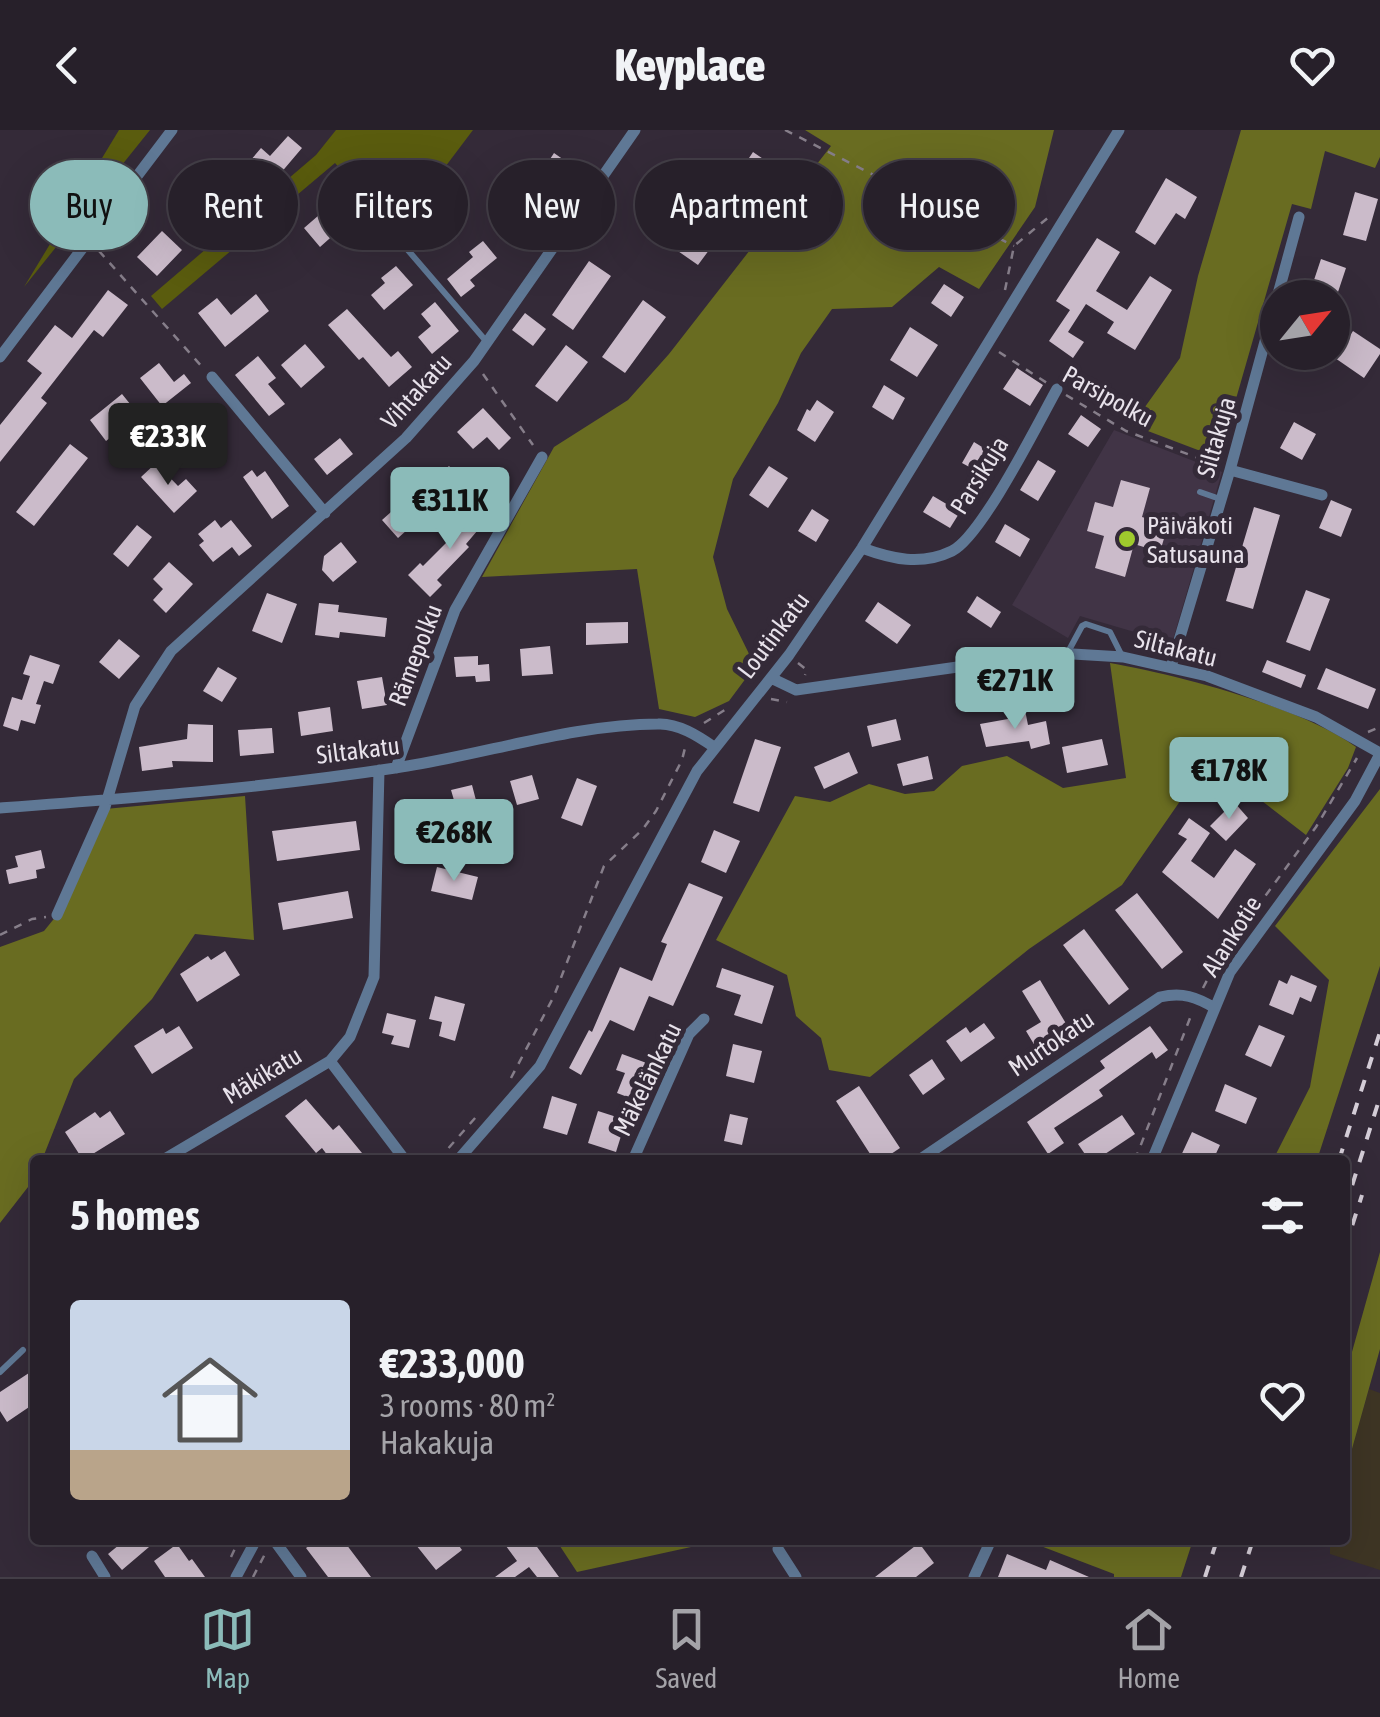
<!DOCTYPE html>
<meta charset="utf-8">
<style>
:root{--surface:#27202a;--page:#2f2832;--text:#f1f3f6;--muted:#a4a3a8;--line:#433e47;--accent:#8bbbb9}
body{margin:0;font-family:"Asap Condensed",sans-serif;background:var(--page);color:var(--text);height:100vh;display:flex;flex-direction:column;font-size:38px;white-space:nowrap}
*{box-sizing:border-box;margin:0}
p{font-size:32px;color:var(--muted)}
.icon{flex:none;width:55px;height:55px;fill:none;stroke:currentColor;stroke-width:2;stroke-linecap:round;stroke-linejoin:round}
.map{position:relative;flex:1;overflow:hidden}
.side{position:absolute;left:30px;top:1025px;width:1320px;height:390px;display:flex;flex-direction:column;background:var(--surface);border-radius:10px;box-shadow:0 10px 40px #0002,0 0 0 2px var(--line)}
.side>*{flex:none}
.top-card{position:absolute;left:30px;top:30px;width:1320px;height:90px;display:flex;gap:20px}
.needle{width:65px;rotate:60deg}
.fabs{position:absolute;left:1260px;top:150px;display:grid;gap:20px}
.fabs a{display:grid;place-items:center;width:90px;height:90px;border-radius:50%;background:var(--surface);box-shadow:0 10px 40px #0002,0 0 0 2px var(--line);font-size:50px}
.price{position:absolute;translate:-50% -85px;padding:0 22px;border-radius:10px;background:var(--accent);color:#111;font-size:32px;line-height:65px;filter:drop-shadow(0 2px 5px #0008)}
.price::after{content:'';position:absolute;left:50%;top:60px;width:30px;height:22px;margin-left:-15px;background:inherit;clip-path:polygon(0 0,100% 0,50% 100%)}
.price.on{background:#222;color:#fff}
ul{padding:0;list-style:none}
li{display:flex;align-items:center;gap:30px;height:250px;padding:0 40px}
li+li{border-top:2px solid var(--line)}
li span{display:grid;place-items:center;flex:none;width:280px;height:200px;border-radius:10px;color:#555}
li>.icon{margin-inline-start:auto}
span .icon{width:120px;height:120px;fill:#fffc;stroke-width:1}
li b{font-size:42px}
h2{display:flex;justify-content:space-between;align-items:center;height:120px;padding:0 40px;font-size:42px}
.chip{padding:0 35px;border-radius:45px;background:var(--surface);box-shadow:0 10px 40px #0002,0 0 0 2px var(--line);font-size:35px;line-height:90px}
.chip.on{background:var(--accent);color:#111}
header{display:flex;justify-content:space-between;align-items:center;height:130px;padding:0 40px;background:var(--surface);font-size:45px;font-weight:800}
.tab-bar{display:flex;justify-content:space-around;align-items:center;height:140px;border-top:2px solid var(--line);background:var(--surface);font-size:28px;color:var(--muted)}
.tab-bar a{display:grid;justify-items:center;gap:5px}
.tab-bar .on{color:var(--accent)}
.map>svg:first-child{display:block}
</style>
<header><svg class="icon" aria-label="back" viewBox="0 0 24 24"><path d="M15 5l-7 7 7 7"/></svg>Keyplace<svg class="icon" aria-label="heart" viewBox="0 0 24 24"><path d="M12 20l-8-8c-3-5 5-10 8-4 3-6 11-1 8 4z"/></svg></header>
<div class="map">
<svg width="1380" height="1447" viewBox="0 0 1380 1447">
<rect width="100%" height="100%" fill="#342a38"/>
<!-- commercial -->
<path fill="#3e3524" d="M1369 1259 1380 1263V1440L1330 1424V1410H1345V1344Z"/>
<!-- built -->
<path fill="#413446" d="M1114 300 1222 342 1172 513 1080 486 1068 508 1012 475Z"/>
<!-- green -->
<path fill="#5a5c0e" d="M119 0H150L24 157Z
M336 0H473L396 102 335 33 162 179 151 166 316 25Z"/>
<!-- forest -->
<path fill="#696c21" d="M805 0H1054L1035 77 979 159 939 137 892 177 832 179 801 223 778 273 733 349 713 427 727 479 755 536 729 571 695 587 659 579 637 439 482 447 554 317 628 270 669 224 831 16Z
M1241 0H1380V27L1375 38 1325 21 1311 79 1292 74 1219 328 1132 295 1180 228 1198 146Z
M1110 533C1178 545 1301 577 1356 617L1348 638 1306 705 1249 661H1224L1203 638 1122 755 1029 819 870 947 829 940 821 908 796 886 787 845 716 810 795 666 830 672 869 654 905 664 934 661 962 636 1007 626 1063 658 1126 648Z
M1380 659V836L1317 1030H1273L1310 957 1329 850 1275 796Z
M245 666 254 810 195 804 152 869 74 949 42 1030H35V1048L0 1093V817L44 801 57 785 105 679Z
M1380 1122V1219L1345 1344V1247Z
M556 1410H723L577 1442Z
M1025 1410H1193L1181 1447H1114V1444Z"/>
<!-- building -->
<path fill="#cbbbca" d="M288 6 302 18 274 51 250 31 261 18 270 26Z
M753 22 772 35 698 135 675 119 716 62 723 67Z
M554 23 574 37 561 56 541 43Z
M670 31 692 46 655 99 634 84Z
M222 37 239 51 220 75 203 61Z
M1166 48 1197 67 1185 89 1176 83 1155 115 1135 102Z
M348 60 364 78 320 117 304 98Z
M1355 62 1378 69 1366 111 1343 105Z
M162 101 182 120 157 146 137 127Z
M1097 108 1120 122 1096 161 1127 180 1150 146 1172 160 1135 220 1107 203 1114 192 1086 174 1068 202 1084 212 1073 228 1049 211 1070 180 1056 171Z
M483 111 497 128 470 150 475 156 461 167 447 149 473 127 469 122Z
M1321 129 1346 138 1336 168H1308Z
M589 131 611 146 573 200 552 185Z
M396 136 413 155 384 180 371 165 385 153 381 148Z
M944 154 964 167 951 187 931 173Z
M108 160 128 175 103 207 94 200 41 268 47 273 0 332V295L42 243 27 231 55 195 72 208Z
M256 164 269 181 225 217 198 183 217 168 231 185Z
M643 170 666 187 625 243 602 227Z
M435 172 459 201 432 224 418 207 431 196 421 184Z
M347 179 391 227 398 221 412 237 389 257 363 227 359 230 328 195Z
M525 183 546 199 533 216 512 200Z
M910 197 938 215 917 247 890 230Z
M1353 201 1380 219V224L1364 248 1335 228Z
M305 214 325 237 301 258 281 235Z
M566 215 588 232 557 272 535 256Z
M258 226 276 248 268 254 285 274 269 286 235 245Z
M159 233 174 252 184 244 191 253 162 276 140 248Z
M1017 238 1043 255 1030 276 1003 259Z
M884 255 905 268 893 290 872 277Z
M122 264 139 285 106 311 90 290Z
M817 270 834 282 815 312 797 300 807 279 810 281Z
M483 278 511 308 499 320 487 307 473 319 457 302Z
M1081 285 1101 299 1088 317 1068 304Z
M1294 292 1316 304 1302 330 1280 318Z
M340 308 353 324 327 345 314 329Z
M974 312 995 325 984 345 962 333Z
M70 314 88 328 34 396 16 382Z
M1038 330 1056 341 1038 371 1020 360Z
M156 333 178 356 186 349 197 361 174 383 141 347Z
M449 336 462 350 441 368 429 354Z
M769 336 788 348 768 378 749 365Z
M252 340 257 347 265 341 289 376 272 389 243 347Z
M1121 350 1150 358 1142 387 1168 395 1160 422 1134 414 1125 447 1095 438 1104 406 1087 401 1095 372 1113 377Z
M409 366 425 384 398 408 382 390Z
M933 366 960 382 950 398 923 382Z
M483 369 495 380 466 414 469 417 437 450 442 455 430 467 408 445 420 433 423 436 467 392Z
M1331 370 1352 379 1341 407 1319 398Z
M1254 377 1280 385 1253 479 1226 471Z
M812 379 829 390 816 412 798 401Z
M215 390 221 398 231 390 252 416 239 426 232 417 213 432 199 415 204 411 198 404Z
M1005 394 1030 409 1020 427 995 412Z
M137 395 152 407 128 437 113 424Z
M341 412 357 432 333 452 322 440 324 426Z
M169 432 193 454 166 483 153 470 163 459 153 449Z
M1306 460 1330 469 1310 521 1286 512Z
M267 463 297 474 282 513 252 501Z
M977 466 1001 482 991 498 967 482Z
M878 472 911 495 897 514 865 491Z
M319 473 339 475 338 482 387 488 385 507 340 502 339 508 315 505Z
M628 492V513L586 515V493Z
M119 509 140 526 119 549 99 532Z
M550 516 553 544 522 546 520 519Z
M30 525 60 535 53 554 44 551 36 574 41 575 35 594 21 590 18 601 3 596 12 567 22 570 30 546 23 544Z
M478 526V535L489 534 490 551 476 552 475 546 456 547 454 527Z
M1267 530 1306 545 1301 558 1262 542Z
M218 537 237 548 222 572 203 561Z
M1326 538 1376 559 1368 579 1317 559Z
M382 547 387 575 362 579 357 551Z
M330 577 333 601 301 606 298 582Z
M1025 580 1028 595 1046 591 1050 614 1031 619 1029 611 986 617 980 594 1008 589 1007 584Z
M896 589 901 610 872 617 867 596Z
M188 594 213 595V632L172 631 173 637 142 641 139 617 187 609Z
M272 598 274 623 240 626 238 600Z
M755 609 781 617 759 682 733 673Z
M1102 609 1108 635 1067 643 1062 617Z
M849 622 858 643 824 659 814 637Z
M928 626 933 649 903 656 897 634Z
M532 645 539 669 517 675 510 651Z
M577 648 597 656 582 696 561 688Z
M472 655 478 678 458 684 451 660Z
M1234 672 1248 688 1226 711 1210 696Z
M1189 688 1210 703 1191 731 1214 748 1235 719 1256 734 1218 789 1162 742 1187 709 1178 704Z
M356 691 360 720 277 731 272 701Z
M714 700 740 711 726 743 701 732Z
M41 720 45 738 36 740 37 748 9 754 6 740 18 737 15 726Z
M437 737 478 747 472 770 431 761Z
M689 753 723 767 673 876 649 866 634 901 610 890 581 945 569 938 589 900 592 902 620 837 652 851 667 814 661 812Z
M348 761 353 788 283 800 278 773Z
M1137 763 1183 822 1162 839 1115 780Z
M1084 799 1129 859 1109 875 1063 815Z
M225 821 240 845 197 872 180 844 208 826 211 830Z
M722 838 774 856 762 894 734 885 741 865 716 857Z
M1291 845 1317 856 1311 872 1300 867 1293 885 1269 875 1279 850 1287 854Z
M1040 850 1071 902 1038 921 1026 901 1041 892 1022 861Z
M435 866 465 874 455 911 439 906 442 892 429 889Z
M387 883 416 890 409 918 391 914 394 906 382 903Z
M984 893 995 908 961 932 946 911 966 897 970 903Z
M1259 895 1285 906 1271 937 1245 925Z
M179 896 193 918 152 944 134 916 163 898 166 904Z
M1150 896 1168 920 1156 929 1152 922 1099 960 1103 966 1054 998 1064 1013 1048 1024 1027 992 1105 938 1100 931Z
M733 914 762 921 754 953 726 946Z
M622 924 652 935 638 971 617 963 625 943 616 940Z
M932 929 945 949 923 965 909 945Z
M1225 954 1257 968 1246 994 1215 981Z
M859 956 900 1018 882 1030H874L836 971Z
M552 966 577 974 567 1005 543 998Z
M306 969 333 1000 339 995 362 1023 354 1030H331L322 1018 316 1023 285 986Z
M110 981 125 1004 83 1030 65 1002 95 982 100 988Z
M598 981 626 990 616 1022 588 1013Z
M730 984 748 988 742 1015 724 1011Z
M1122 985 1135 1004 1096 1030H1089L1078 1014Z
M1192 1002 1220 1015 1213 1030H1179Z
M35 1239V1273L7 1292 0 1281V1262Z
M125 1410H144L149 1417 122 1440 108 1424Z
M317 1410H343L371 1447H328L306 1418Z
M412 1410H455L462 1420 436 1440Z
M513 1410H532L559 1447H537L529 1437 515 1447H495L517 1431 506 1416Z
M919 1413 934 1433 916 1447H875Z
M177 1414 189 1431 192 1429 205 1447H165L154 1431Z
M1007 1424 1046 1440 1050 1430 1089 1447H998Z"/>
<g fill="none" stroke-linecap="round" stroke-linejoin="round">
<!-- path -->
<path stroke="#867e8a" stroke-width="2.5" stroke-dasharray="8 8" stroke-linecap="butt" d="M785 0 1014 116
M99 121 204 239
M1005 160 1014 116 1050 86
M999 222 1047 253
M483 244 533 315
M1066 265 1126 301 1217 335
M798 533 807 540 805 545
M763 534 783 509
M771 569 787 572
M704 593 731 576
M1368 602 1380 597
M0 805 32 789 46 787
M1203 858 1216 833 1316 697 1357 628
M511 948 554 866 604 736 643 699 656 681 682 630 686 614
M438 1030 476 987
M1135 1030 1192 883
M465 1410 467 1412
M231 1427 239 1410
M253 1447 266 1422"/>
<!-- service -->
<path stroke="#5f7895" stroke-width="6" d="M376 83 486 211
M1200 362 1220 369
M1068 522 1082 496 1086 494 1110 502 1122 526
M0 1242 23 1220"/>
<!-- minor -->
<path stroke="#5f7895" stroke-width="11" d="M0 227 172 0
M212 247 325 383
M1230 340 1322 365
M862 418C892 429 921 436 952 421 982 406 1038 293 1057 259
M1171 537 1230 340 1299 87
M771 548 796 560 1056 523 1123 527 1207 546 1316 587 1380 623
M396 638 455 480 542 327
M0 678C132 668 265 658 395 638 480 626 573 594 658 594 678 593 698 606 714 617
M57 785 105 677 135 576 171 521 406 308 474 231 635 0
M330 931 405 1030
M163 1030 330 931 350 907 374 847 379 640
M458 1030 540 936 697 641 789 525 862 418 1119 0
M633 1030 689 904 704 889
M919 1030 1160 867C1183 862 1196 867 1215 878
M1152 1030 1230 842 1355 671 1380 624
M274 1410 301 1447
M778 1419 796 1447
M92 1426 105 1447
M236 1447 256 1410
M974 1447 991 1410"/>
<!-- rail -->
<path stroke="#d4cdd7" stroke-width="4" stroke-dasharray="12 12" stroke-linecap="butt" d="M1339 1030 1380 902
M1345 1078 1380 967
M1345 1118 1362 1065
M1205 1447 1217 1410
M1241 1447 1253 1410"/>
</g>
<!-- markers -->
<circle fill="#9fca2d" stroke="#342a38" stroke-width="4" cx="1127" cy="409" r="10"/>
<g text-anchor="middle" stroke-width="10" stroke-linejoin="round" paint-order="stroke">
<!-- street labels -->
<g font-size="25" fill="#e8e2eb" stroke="#342a38">
<text transform="translate(416 261) rotate(-48)" y="9">Vihtakatu</text>
<text transform="translate(1108 266) rotate(29)" y="9">Parsipolku</text>
<text transform="translate(1216 307) rotate(-74)" y="9">Siltakuja</text>
<text transform="translate(979 345) rotate(-58)" y="9">Parsikuja</text>
<text transform="translate(773 505) rotate(-53)" y="9">Loutinkatu</text>
<text transform="translate(1176 518) rotate(14)" y="9">Siltakatu</text>
<text transform="translate(415 525) rotate(-69)" y="9">Rämepolku</text>
<text transform="translate(358 620) rotate(-7)" y="9">Siltakatu</text>
<text transform="translate(1231 806) rotate(-58)" y="9">Alankotie</text>
<text transform="translate(1051 913) rotate(-34)" y="9">Murtokatu</text>
<text transform="translate(262 945) rotate(-31)" y="9">Mäkikatu</text>
<text transform="translate(647 949) rotate(-64)" y="9">Mäkelänkatu</text>
</g>
<!-- poi labels -->
<g font-size="25" fill="#e8e2eb" stroke="#342a38" text-anchor="start">
<text x="1147" y="404">Päiväkoti<tspan x="1147" dy="29">Satusauna</tspan></text>
</g>
</g>
</svg>
<div class="fabs">
<a><svg class="needle" viewBox="-14 -14 28 28"><path d="M0-13l5 13h-10z" fill="#e53935"/><path d="M0 13l5-13h-10z" fill="#a4a3a8"/></svg></a>
</div>
<b class="price on" style="left:168px;top:358px">€233K</b>
<b class="price" style="left:450px;top:422px">€311K</b>
<b class="price" style="left:1015px;top:602px">€271K</b>
<b class="price" style="left:1229px;top:692px">€178K</b>
<b class="price" style="left:454px;top:754px">€268K</b>
<div class="top-card">
<a class="chip on">Buy</a>
<a class="chip">Rent</a>
<a class="chip">Filters</a>
<a class="chip">New</a>
<a class="chip">Apartment</a>
<a class="chip">House</a>
</div>
<section class="side">
<h2>5 homes<svg class="icon" aria-label="filters" viewBox="0 0 24 24"><path d="M4 7h16M4 17h16"/><circle cx="9" cy="7" r="2"/><circle cx="15" cy="17" r="2"/></svg></h2>
<ul>
<li><span style="background:linear-gradient(#c9d6e8 75%,#b9a48a 0)"><svg class="icon" aria-label="home" viewBox="0 0 24 24"><path d="M3 11l9-7 9 7M6 9v11h12V9"/></svg></span><div><b>€233,000</b><p>3 rooms · 80 m²</p><p>Hakakuja</p></div><svg class="icon" aria-label="heart" viewBox="0 0 24 24"><path d="M12 20l-8-8c-3-5 5-10 8-4 3-6 11-1 8 4z"/></svg></li>
</ul>
</section>
</div>
<nav class="tab-bar">
<a class="on"><svg class="icon" aria-label="map" viewBox="0 0 24 24"><path d="M3 6l6-2 6 2 6-2v14l-6 2-6-2-6 2zM9 4v14M15 6v14"/></svg>Map</a>
<a><svg class="icon" aria-label="saved" viewBox="0 0 24 24"><path d="M7 4h10v16l-5-4-5 4z"/></svg>Saved</a>
<a><svg class="icon" aria-label="home" viewBox="0 0 24 24"><path d="M3 11l9-7 9 7M6 9v11h12V9"/></svg>Home</a>
</nav>
